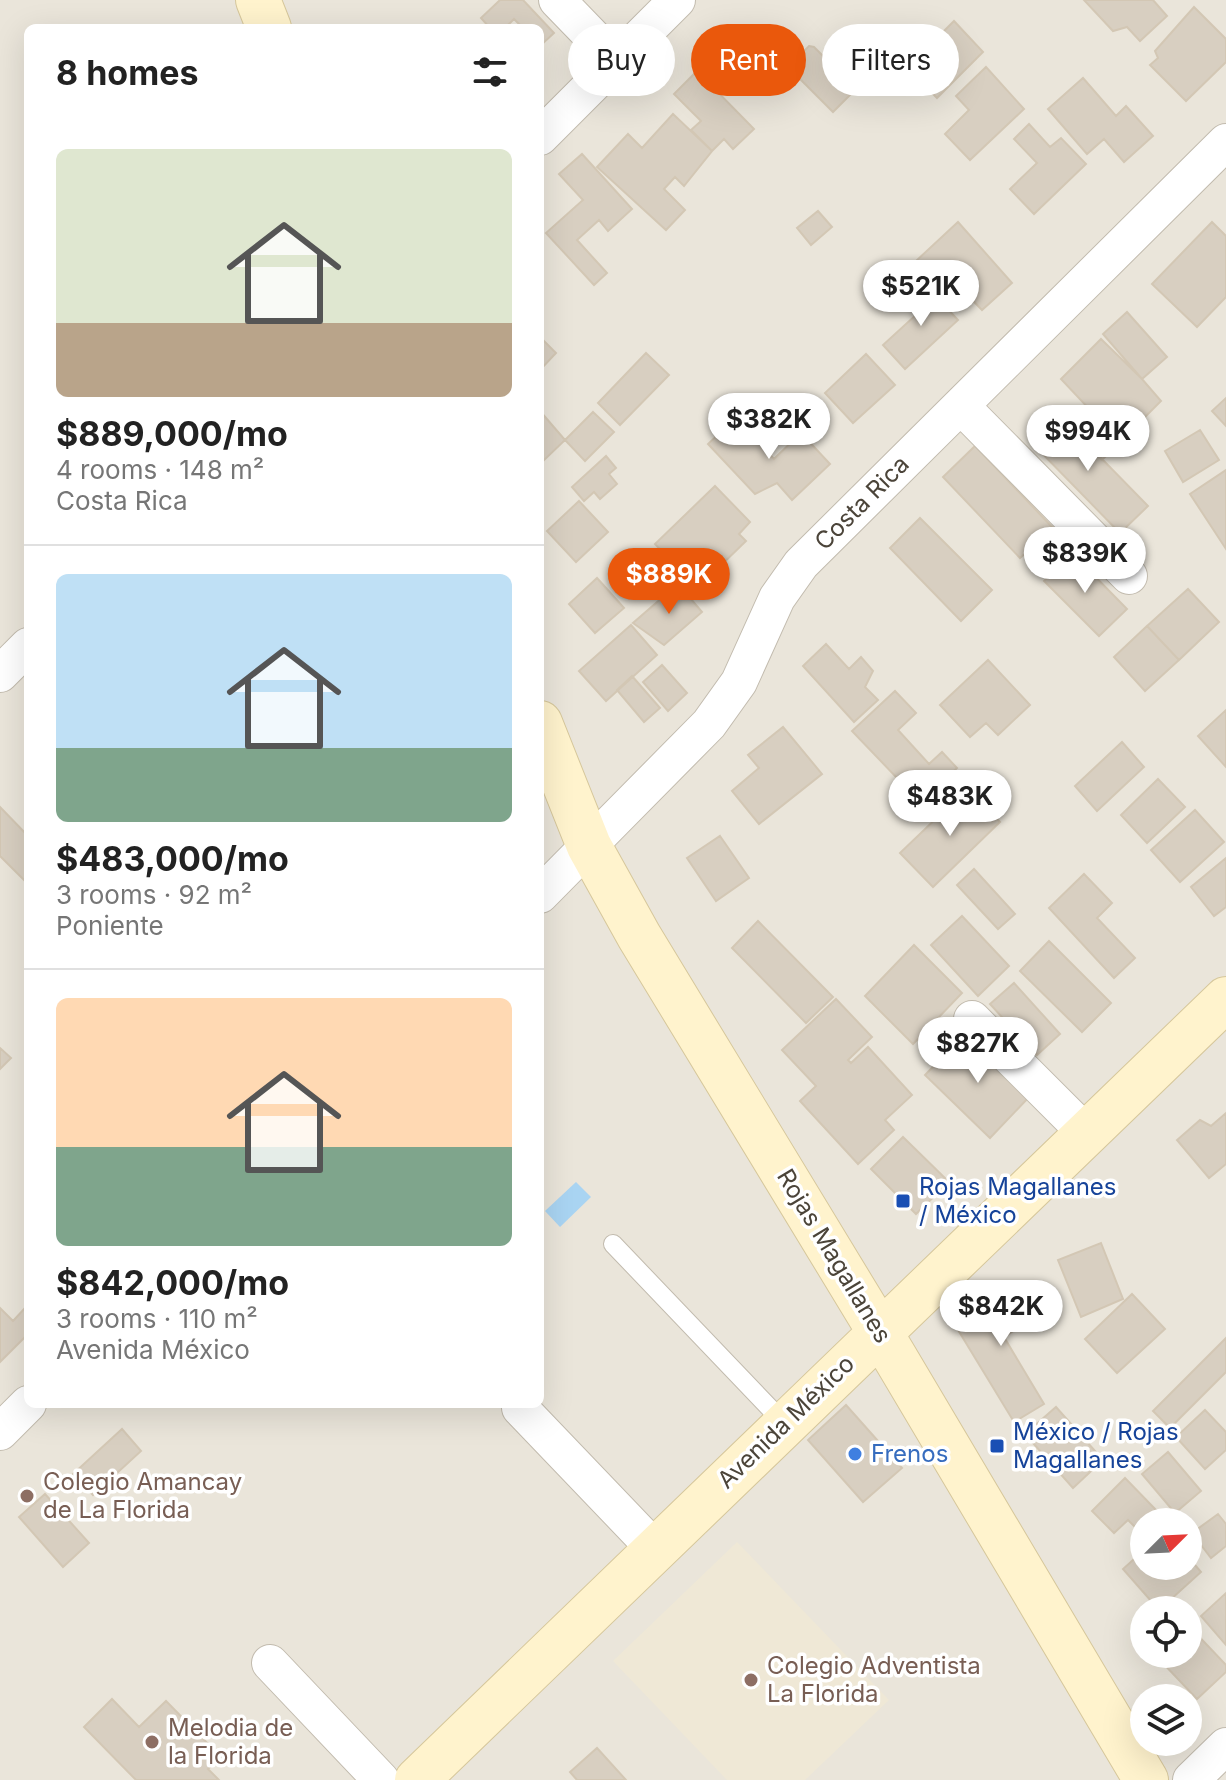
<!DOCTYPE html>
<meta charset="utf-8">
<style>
:root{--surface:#fff;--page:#f6f6f6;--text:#222;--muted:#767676;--line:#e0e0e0;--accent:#ea580c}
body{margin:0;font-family:Inter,sans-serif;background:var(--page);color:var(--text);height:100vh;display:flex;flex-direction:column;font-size:30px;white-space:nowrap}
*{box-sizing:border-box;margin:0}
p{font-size:26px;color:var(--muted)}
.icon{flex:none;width:44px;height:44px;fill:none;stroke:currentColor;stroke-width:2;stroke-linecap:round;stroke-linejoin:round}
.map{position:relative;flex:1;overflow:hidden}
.side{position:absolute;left:24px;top:24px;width:520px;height:1384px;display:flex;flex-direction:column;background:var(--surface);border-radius:12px;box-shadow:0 8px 32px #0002}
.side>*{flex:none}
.top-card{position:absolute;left:568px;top:24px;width:538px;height:72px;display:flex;gap:16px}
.needle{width:52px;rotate:66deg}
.controls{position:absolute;left:1130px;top:1508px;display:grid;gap:16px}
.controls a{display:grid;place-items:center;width:72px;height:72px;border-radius:50%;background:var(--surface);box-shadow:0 8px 32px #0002;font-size:40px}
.price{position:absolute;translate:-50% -68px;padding:0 18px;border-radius:28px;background:#fff;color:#222;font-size:26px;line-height:52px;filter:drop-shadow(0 2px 4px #0008)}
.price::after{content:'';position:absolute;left:50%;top:48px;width:24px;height:18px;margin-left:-12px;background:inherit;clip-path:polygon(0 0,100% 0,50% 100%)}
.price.current{background:var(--accent);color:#fff}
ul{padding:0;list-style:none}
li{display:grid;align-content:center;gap:16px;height:424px;padding:0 32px}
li+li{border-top:2px solid var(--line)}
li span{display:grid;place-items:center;height:248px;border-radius:12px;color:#555}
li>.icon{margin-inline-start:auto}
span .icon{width:144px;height:144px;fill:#fffc;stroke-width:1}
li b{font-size:34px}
h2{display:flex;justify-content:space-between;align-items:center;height:96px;padding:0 32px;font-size:34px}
.pill{padding:0 28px;border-radius:36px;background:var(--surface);box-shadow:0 8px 32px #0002;font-size:28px;line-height:72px}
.pill.current{background:var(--accent);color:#fff}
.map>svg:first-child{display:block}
</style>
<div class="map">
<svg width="1226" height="1780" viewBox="0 0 1226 1780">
<rect width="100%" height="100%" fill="#f6f3ec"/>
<!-- residential -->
<path fill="#eae5da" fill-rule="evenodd" d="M0 0H1226V1780H0ZM28 28H540V1404H28ZM1144 1522H1188V1566H1144ZM1144 1610H1188V1654H1144ZM1144 1698H1188V1742H1144Z"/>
<!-- education -->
<path fill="#efe8d6" d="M737 1542 889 1700 805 1780H727L613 1661Z"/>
<!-- water -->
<path fill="#a9d4f2" d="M576 1182 591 1197 560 1227 545 1211Z"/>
<!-- building -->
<path fill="#d8cfc1" stroke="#d3c7b4" stroke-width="2" d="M500 0H523L554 33 540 46V28H523L514 19 505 28H490L481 18Z
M1084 0H1153L1167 16 1140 41 1127 27 1113 31Z
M1194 7 1226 39V62L1186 101 1150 65 1158 58 1155 51Z
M954 21 983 52 937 98 898 58 923 34 932 43Z
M809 46 814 47 856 89 833 112 788 67Z
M986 67 1024 109 970 160 945 134 969 110 956 96Z
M697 71 754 129 733 149 724 139 712 151 691 130 701 121 674 94Z
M1083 78 1116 116 1126 106 1153 136 1124 162 1104 139 1087 154 1048 109Z
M673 114 712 151 684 186 675 177 664 189 685 210 666 230 597 167 628 134 642 148Z
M1029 124 1050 147 1061 138 1086 164 1034 214 1010 189 1037 163 1014 139Z
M582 154 632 209 608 231 599 220 577 240 607 273 594 285 546 233 583 200 559 174Z
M818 211 832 227 811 245 797 228Z
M958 222 1012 283 982 310 955 282 945 292 916 261Z
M1212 222 1226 236V297L1197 327 1152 284Z
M925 285 958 320 905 369 883 345 917 314 906 302Z
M1127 312 1167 357 1142 379 1103 334Z
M540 337 556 353 540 370Z
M1101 339 1142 379 1161 401 1102 460 1075 433 1094 414 1061 379Z
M646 353 669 375 620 425 598 403Z
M866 354 895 385 853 423 825 393Z
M1226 398V426L1212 411Z
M540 411 565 440 540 464Z
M593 412 614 432 585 461 565 440Z
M1057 413 1148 506 1120 533 1029 440Z
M736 418 774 459 801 433 830 464 792 500 777 483 755 494 708 444Z
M1200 430 1219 460 1183 482 1165 451Z
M975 446 1053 528 1020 558 943 477Z
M606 456 616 468 609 474 617 484 600 499 594 492 584 501 572 487Z
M1226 470V549L1190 494Z
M715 486 750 522 739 534 746 541 715 571 702 558 685 575 655 544Z
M579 501 608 532 576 562 547 531Z
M920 518 992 590 961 621 890 548Z
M1072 553 1127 609 1099 636 1044 581Z
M597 578 624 608 595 633 569 604Z
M678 584 702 612 664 645 633 623Z
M1188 589 1219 622 1179 660 1147 626Z
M631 625 657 655 606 701 579 671Z
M1147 626 1179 660 1145 691 1114 657Z
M826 644 849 669 861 657 873 671 865 687 878 700 854 722 803 666Z
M988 660 1030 705 998 735 986 723 970 737 940 705Z
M662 665 687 693 668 711 643 682Z
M632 676 660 708 644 722 617 690Z
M895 691 916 713 898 730 929 764 942 752 957 768 921 803 852 731Z
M1226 710V767L1198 736Z
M783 727 822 774 759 824 732 791 759 768 748 755Z
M1122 742 1144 767 1097 811 1075 786Z
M1158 779 1185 807 1147 843 1121 815Z
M968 788 1000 822 933 887 900 853Z
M0 807 28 836V875L24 880 0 856Z
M1195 810 1224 842 1180 882 1151 850Z
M720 836 749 878 716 901 687 858Z
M1226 858V907L1214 916 1191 887Z
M974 869 1015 914 998 929 957 885Z
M1084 874 1112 903 1097 918 1135 958 1114 978 1049 908Z
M962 916 1009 966 978 996 931 945Z
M758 921 833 997 806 1023 732 948Z
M1049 941 1111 1003 1082 1032 1020 971Z
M914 945 962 993 913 1044 865 996Z
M1014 983 1060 1034 1037 1055 990 1004Z
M836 999 872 1037 848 1060 851 1063 868 1047 912 1095 885 1120 894 1130 858 1164 800 1101 816 1086 782 1050Z
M966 1033 1030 1096 990 1138 925 1075Z
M0 1048 11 1058 0 1069Z
M1226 1113V1164L1209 1178 1177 1140 1200 1120 1211 1126Z
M903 1137 949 1182 916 1214 871 1169Z
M1101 1243 1123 1299 1081 1317 1058 1260Z
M1013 1283 1034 1318 1004 1337 1044 1404 1014 1422 952 1320Z
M1132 1294 1165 1329 1117 1373 1085 1339Z
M0 1308 13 1321 25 1308 28 1311V1334L0 1362Z
M1226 1338V1372L1170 1428 1153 1411Z
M846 1405 902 1468 863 1502 808 1440Z
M1056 1407 1103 1460 1073 1488 1025 1434Z
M1205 1410 1226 1432V1450L1205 1469 1176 1437Z
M122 1429 141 1451 93 1495 73 1474Z
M1168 1452 1201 1491 1175 1513 1142 1474Z
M1125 1478 1158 1512 1148 1522H1144L1139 1531 1128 1520 1114 1533 1092 1511Z
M45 1494 89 1543 63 1567 19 1517Z
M1218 1514 1226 1524V1546L1211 1558 1192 1533Z
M1144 1550V1566H1188V1557L1201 1572 1159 1610 1123 1569Z
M1226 1593V1645L1201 1616Z
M1189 1626 1226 1665V1672L1197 1699 1156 1656 1159 1654H1188Z
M112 1699 139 1727 166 1701 221 1757 208 1769 219 1780H136L84 1727Z
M597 1748 626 1780H577L570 1772Z"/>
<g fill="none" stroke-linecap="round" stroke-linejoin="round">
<!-- lane casing -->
<g stroke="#c2bbae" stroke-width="20">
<path id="lane" d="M613 1244 785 1424"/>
</g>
<!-- street casing -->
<g stroke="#c2bbae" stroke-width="38">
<path id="street" d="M557 0 616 61
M540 137 677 0
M961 406 1129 576
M0 674 28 646
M540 895 709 724 739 682 777 598 801 564 1226 142
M972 1019 1087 1134
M520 1408 655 1549
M0 1432 28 1404
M270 1663 381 1780
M1191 1780 1226 1746"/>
</g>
<!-- secondary casing -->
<g stroke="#d6c79b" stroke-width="46">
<path id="secondary" d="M258 0 269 28
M540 723 589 846 639 936 893 1354 1146 1780
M417 1780 1226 999"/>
</g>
<!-- lane -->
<use href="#lane" stroke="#fff" stroke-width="18"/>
<!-- street -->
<use href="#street" stroke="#fff" stroke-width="36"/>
<!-- secondary -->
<use href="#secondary" stroke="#fff3cd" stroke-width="44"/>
</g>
<!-- markers -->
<g fill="#1a4fb4" stroke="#fff" stroke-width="3">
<rect x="895" y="1193" width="16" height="16" rx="4"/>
<rect x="989" y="1438" width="16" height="16" rx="4"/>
</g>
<circle fill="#3f7fe0" stroke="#fff" stroke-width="3" cx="855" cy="1454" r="8"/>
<g fill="#8d6e63" stroke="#fff" stroke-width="3">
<circle cx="27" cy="1496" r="8"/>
<circle cx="751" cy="1680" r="8"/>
<circle cx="152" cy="1742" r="8"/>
</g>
<g text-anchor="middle" stroke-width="7" stroke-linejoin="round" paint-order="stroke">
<!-- street labels -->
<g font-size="24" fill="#4b4439" stroke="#fff">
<text transform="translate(862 503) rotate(-45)" y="8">Costa Rica</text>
<text transform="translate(834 1256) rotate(59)" y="8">Rojas Magallanes</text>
<text transform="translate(786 1422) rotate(-44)" y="8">Avenida México</text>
</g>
<!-- transit labels -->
<g font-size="24" fill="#164399" stroke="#fff" text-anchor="start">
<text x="919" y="1195">Rojas Magallanes<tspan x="919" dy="28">/ México</tspan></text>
<text x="1013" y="1440">México / Rojas<tspan x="1013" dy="28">Magallanes</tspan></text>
</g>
<!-- shop labels -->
<g font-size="24" fill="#366cbe" stroke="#fff" text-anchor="start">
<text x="871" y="1462">Frenos</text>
</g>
<!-- education labels -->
<g font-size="24" fill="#785e54" stroke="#fff" text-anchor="start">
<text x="43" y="1490">Colegio Amancay<tspan x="43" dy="28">de La Florida</tspan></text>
<text x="767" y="1674">Colegio Adventista<tspan x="767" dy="28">La Florida</tspan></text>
<text x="168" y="1736">Melodia de<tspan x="168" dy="28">la Florida</tspan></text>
</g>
</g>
</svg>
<div class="controls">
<a><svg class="needle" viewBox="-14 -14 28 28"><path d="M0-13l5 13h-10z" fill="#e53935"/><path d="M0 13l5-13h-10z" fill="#767676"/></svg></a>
<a><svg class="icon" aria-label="locate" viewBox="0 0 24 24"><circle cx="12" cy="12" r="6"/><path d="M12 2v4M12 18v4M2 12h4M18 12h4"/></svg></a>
<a><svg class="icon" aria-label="layers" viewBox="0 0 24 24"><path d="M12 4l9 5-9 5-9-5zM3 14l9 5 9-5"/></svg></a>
</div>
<b class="price" style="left:921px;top:328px">$521K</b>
<b class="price" style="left:769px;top:461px">$382K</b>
<b class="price" style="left:1088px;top:473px">$994K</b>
<b class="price" style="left:1085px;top:595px">$839K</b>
<b class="price current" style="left:669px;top:616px">$889K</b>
<b class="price" style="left:950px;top:838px">$483K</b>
<b class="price" style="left:978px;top:1085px">$827K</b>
<b class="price" style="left:1001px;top:1348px">$842K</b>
<div class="top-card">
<a class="pill">Buy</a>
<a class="pill current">Rent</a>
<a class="pill">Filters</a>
</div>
<section class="side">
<h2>8 homes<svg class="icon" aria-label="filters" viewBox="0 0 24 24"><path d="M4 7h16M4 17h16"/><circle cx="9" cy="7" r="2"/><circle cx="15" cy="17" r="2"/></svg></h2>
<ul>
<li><span style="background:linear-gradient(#dfe7d0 70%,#b9a48a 0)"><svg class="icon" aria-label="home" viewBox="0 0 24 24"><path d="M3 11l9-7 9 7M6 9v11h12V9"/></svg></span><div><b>$889,000/mo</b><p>4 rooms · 148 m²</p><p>Costa Rica</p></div></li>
<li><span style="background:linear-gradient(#bfe0f5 70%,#7fa58c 0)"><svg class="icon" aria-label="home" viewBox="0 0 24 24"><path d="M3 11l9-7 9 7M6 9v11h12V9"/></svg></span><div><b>$483,000/mo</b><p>3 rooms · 92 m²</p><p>Poniente</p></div></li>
<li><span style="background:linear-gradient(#ffd9b3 60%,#7fa58c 0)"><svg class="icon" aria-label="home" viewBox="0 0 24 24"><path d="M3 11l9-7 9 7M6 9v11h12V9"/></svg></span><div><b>$842,000/mo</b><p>3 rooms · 110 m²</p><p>Avenida México</p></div></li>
</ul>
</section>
</div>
